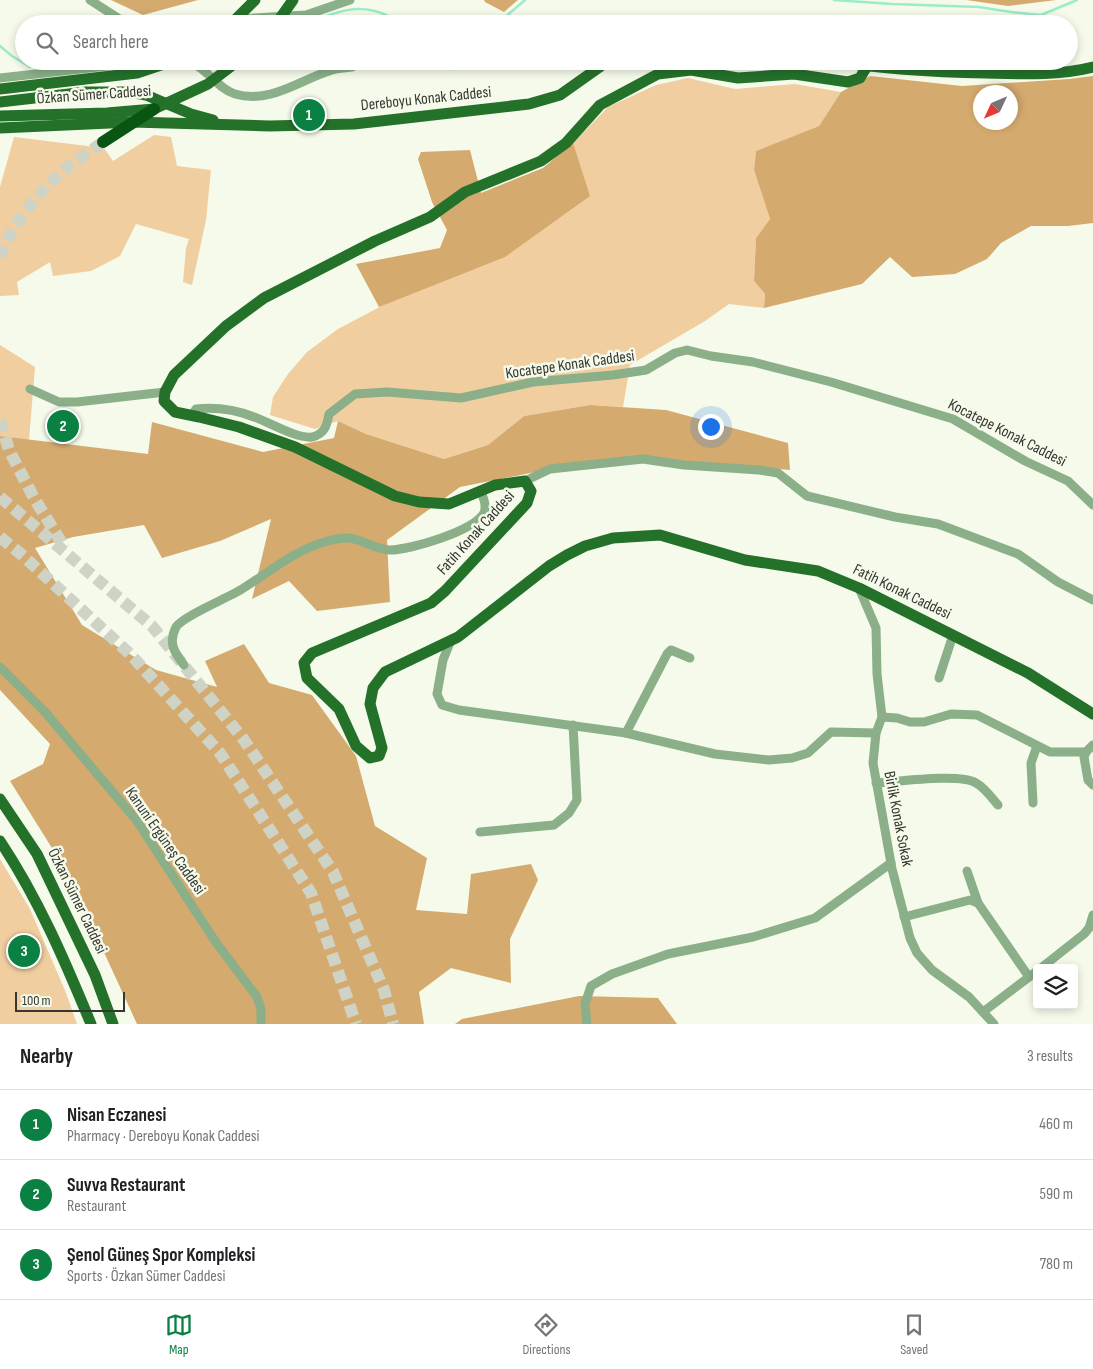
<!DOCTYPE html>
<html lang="en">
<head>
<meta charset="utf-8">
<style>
  :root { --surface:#fff; --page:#f6f6f6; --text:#202124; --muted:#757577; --line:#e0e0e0; --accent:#0b8043 }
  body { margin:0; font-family:"Sofia Sans Condensed",sans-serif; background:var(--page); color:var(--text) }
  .controls { position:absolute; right:15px; bottom:15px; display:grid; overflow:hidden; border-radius:5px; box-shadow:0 2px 8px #0003 }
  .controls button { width:45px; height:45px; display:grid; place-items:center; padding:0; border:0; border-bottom:1px solid var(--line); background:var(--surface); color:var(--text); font:25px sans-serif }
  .compass { position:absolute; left:973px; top:85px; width:45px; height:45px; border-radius:50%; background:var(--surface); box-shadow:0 2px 8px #0003; rotate:226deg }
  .scale { position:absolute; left:15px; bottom:12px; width:110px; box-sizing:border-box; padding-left:5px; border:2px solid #353731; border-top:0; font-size:14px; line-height:18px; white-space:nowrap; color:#353731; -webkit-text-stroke:4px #f5faea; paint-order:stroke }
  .you { position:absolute; left:710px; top:426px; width:18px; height:18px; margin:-12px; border:4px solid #fff; border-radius:50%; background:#1a73e8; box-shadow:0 0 0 8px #1a73e833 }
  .badge { display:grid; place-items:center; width:32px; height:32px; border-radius:50%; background:var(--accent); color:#fff; font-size:16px; font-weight:700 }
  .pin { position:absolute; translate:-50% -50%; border:2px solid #fff; box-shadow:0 1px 5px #0006 }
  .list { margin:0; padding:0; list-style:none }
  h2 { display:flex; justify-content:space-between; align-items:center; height:65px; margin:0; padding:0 20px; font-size:21px }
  h2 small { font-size:16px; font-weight:400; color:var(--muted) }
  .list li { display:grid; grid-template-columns:32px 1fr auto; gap:15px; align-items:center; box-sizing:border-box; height:70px; padding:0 20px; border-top:1px solid var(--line) }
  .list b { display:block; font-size:19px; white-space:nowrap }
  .list p { margin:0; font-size:16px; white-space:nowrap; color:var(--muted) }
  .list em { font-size:16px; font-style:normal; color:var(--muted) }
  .icon { flex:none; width:28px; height:28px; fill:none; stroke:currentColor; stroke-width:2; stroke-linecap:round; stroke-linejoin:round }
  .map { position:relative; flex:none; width:1093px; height:1024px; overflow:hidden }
  .search { position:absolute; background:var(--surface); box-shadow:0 2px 8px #0003; left:15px; right:15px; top:15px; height:55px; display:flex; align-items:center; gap:12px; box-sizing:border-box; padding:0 18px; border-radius:28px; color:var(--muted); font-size:19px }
  .sheet { height:275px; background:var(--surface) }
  nav { display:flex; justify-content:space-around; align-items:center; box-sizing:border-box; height:70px; border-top:1px solid var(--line); background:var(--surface); font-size:14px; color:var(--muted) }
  nav a { display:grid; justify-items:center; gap:2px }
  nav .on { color:var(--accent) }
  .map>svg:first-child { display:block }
  .green { fill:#f0ce9f }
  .forest { fill:#d4aa6e; fill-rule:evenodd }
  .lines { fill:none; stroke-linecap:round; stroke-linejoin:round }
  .stream { stroke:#9beccb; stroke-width:2.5 }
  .highway-tunnel { stroke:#cfd3c5; stroke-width:12; stroke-dasharray:12 6; stroke-linecap:butt }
  .minor { stroke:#8aaf89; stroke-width:9 }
  .major { stroke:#24712a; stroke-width:11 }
  .highway { stroke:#095614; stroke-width:12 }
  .labels { text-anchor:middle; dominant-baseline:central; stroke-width:5; stroke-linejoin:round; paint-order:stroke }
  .street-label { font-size:16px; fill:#353731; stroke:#f5faea }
</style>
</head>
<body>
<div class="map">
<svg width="1093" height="1024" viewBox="0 0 1093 1024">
  <rect width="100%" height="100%" fill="#f5faea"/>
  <g class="green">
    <polygon points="688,78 735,89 795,84 841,92 819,126 756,151 754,170 770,219 756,238 754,281 765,294 764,308 729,304 705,321 630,365 623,407 590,405 524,416 488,445 444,459 366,434 338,421 315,429 270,415 273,397 288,374 307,352 338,329 393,300 573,143 608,107 656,85"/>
    <polygon points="154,135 171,137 177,166 211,170 206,220 192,285 183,282 186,248 189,239 136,224 120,256 91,271 53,276 50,262 17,282 19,295 0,296 0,187 14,137 104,148 113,161"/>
    <polygon points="0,345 35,367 29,440 0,436"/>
    <polygon points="0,859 30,909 66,993 77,1024 0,1024"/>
  </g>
  <g class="forest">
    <polygon points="111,0 198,0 143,15"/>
    <polygon points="484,0 518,0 504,12 485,2"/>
    <polygon points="966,0 1056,0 1008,6"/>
    <path d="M870,76L962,86L1069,79L1093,76V223L1068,226H1031L1001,243L987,259L955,274L912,277L890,257L862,284L764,308L765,294L754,281L756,238L770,219L754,170L756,151L819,126L841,92ZM980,92H1010V122H980Z"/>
    <polygon points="573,143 590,196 505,257 379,307 356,264 440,248 447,230 432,202 418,159 421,152 470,150 481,193 543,168"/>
    <polygon points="590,405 666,410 788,443 790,470 686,461 643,459 550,469 460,487 387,540 390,602 317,611 289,581 252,599 271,519 220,541 162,558 144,525 73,537 35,548 82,625 156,670 217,687 205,661 244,644 269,683 312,695 356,756 375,826 427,858 416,910 467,914 471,874 531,864 538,880 510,939 511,983 451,968 419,992 424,1024 137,1024 67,872 10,781 43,764 50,744 0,690 0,436 148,454 152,422 263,452 334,438 338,421 366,434 444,459 488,445 524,416"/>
    <polygon points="579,996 658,998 677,1024 455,1024 462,1019"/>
  </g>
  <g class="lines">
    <g class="stream">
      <polyline points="834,0 892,4 979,7 1011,12 1041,15 1077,0"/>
      <path d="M309,24C334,11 360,3 386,15C391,18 396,19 399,24"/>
      <polyline points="497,24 525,0"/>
      <polyline points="0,46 12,56 30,67 79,61"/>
      <path d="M429,61C439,71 464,72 474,61"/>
    </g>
    <g class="highway-tunnel">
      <path d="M0,257C12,224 37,195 62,172C74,161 90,152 103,142"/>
      <polyline points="0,420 9,450 34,498 65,548"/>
      <polyline points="0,497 152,626 244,740 333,872 384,990 393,1024"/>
      <polyline points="0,537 21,554 131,655 220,753 311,893 356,1024"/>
    </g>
    <g class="minor">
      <polyline points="90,0 121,20 130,24"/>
      <polyline points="214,24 254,18 306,15 350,0"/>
      <path d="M184,61C206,64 215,88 235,94C270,104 298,81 329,71C336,68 345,68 352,67"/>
      <polyline points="0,78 151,61"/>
      <polyline points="30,389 59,402 77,402 165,392"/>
      <path d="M192,415L196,409C216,407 236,410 254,417C269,422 297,439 312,437C325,434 327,425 329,414L355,394L387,392L461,398L533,382L613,375L646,370L675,353L687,350L711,356L753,362L831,382L953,419L1025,461L1068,481L1093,505"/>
      <polyline points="525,481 550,469 643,459 684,465 759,470 778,473 807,496 895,517 938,524 1018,554 1058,582 1093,600"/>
      <polyline points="859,588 876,628 877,674 882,717 876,733 873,763 892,869 910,938 917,953 932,970 969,997 994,1024"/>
      <polyline points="451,640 443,660 437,694 442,705 459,710 626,733 715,754 769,760 792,758 808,753 831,732 876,733"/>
      <path d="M184,665C174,652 168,643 176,627C183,616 228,598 242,589C270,572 294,550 328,541C335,539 347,537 354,539C366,542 378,550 390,550C410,550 474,531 484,513C487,505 484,498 480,491"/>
      <polyline points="0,667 45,712 137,821 215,941 257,997 261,1009 261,1024"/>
      <polyline points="939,678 953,635"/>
      <polyline points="882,717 897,718 910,722 924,722 951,714 977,715 1050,752 1086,752"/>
      <polyline points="626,733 667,654 671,650 690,658"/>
      <polyline points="1093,745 1086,752 1084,757 1088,780 1093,785"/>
      <path d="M876,783C897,782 959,773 976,783C984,787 992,798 998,805"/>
      <polyline points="1033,803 1031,763 1037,746"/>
      <polyline points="480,832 554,825 569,813 577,800 573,725"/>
      <polyline points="967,871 978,903"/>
      <polyline points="904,917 970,900 978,903 1029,977"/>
      <polyline points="1041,968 1084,934 1089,928 1093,915"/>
      <polyline points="983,1012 1037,971"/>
      <polyline points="587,1024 585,1004 591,986 612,974 668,954 753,937 815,918 891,863"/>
    </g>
    <g class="major">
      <polyline points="231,24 255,0"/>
      <polyline points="276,24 293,0"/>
      <path d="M832,61C883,69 934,72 986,73C1022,74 1057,76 1093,67"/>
      <polyline points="867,66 860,78 848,82 794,74 738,78 691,70 658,74 600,105 566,143 541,161 465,192 430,217 375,241 264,298 226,326 174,375 165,392 164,401 175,412 199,417 239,427 295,447 395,496 419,502 449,504 495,485 525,481 531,491 527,503 445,591 431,603 312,653 304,663 307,678 339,709 356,746 370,758 379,756 382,748 370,704 373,688 385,672 458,637 549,566 567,555 585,546 613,538 660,535 745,560 818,571 859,588 1028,673 1093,714"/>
      <polyline points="0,89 137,73 173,61"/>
      <polyline points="0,102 86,92 130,92 146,95 191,114 213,120"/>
      <polyline points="0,116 107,113 154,109 208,84 238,61"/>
      <polyline points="0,128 132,122 270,126 354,124 529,104 560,95 608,61"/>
      <polyline points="0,799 37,854 95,975 113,1024"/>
      <path d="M0,841C38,898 65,961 91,1024"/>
    </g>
    <polyline class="highway" points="103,142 154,109"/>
  </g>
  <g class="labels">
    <g class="street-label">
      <text transform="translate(94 95) rotate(-4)">Özkan Sümer Caddesi</text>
      <text transform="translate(426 99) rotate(-6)">Dereboyu Konak Caddesi</text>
      <text transform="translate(570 365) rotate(-8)">Kocatepe Konak Caddesi</text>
      <text transform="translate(1007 433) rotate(27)">Kocatepe Konak Caddesi</text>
      <text transform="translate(476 533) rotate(-48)">Fatih Konak Caddesi</text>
      <text transform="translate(902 592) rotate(26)">Fatih Konak Caddesi</text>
      <text transform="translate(898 819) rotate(79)">Birlik Konak Sokak</text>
      <text transform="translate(165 841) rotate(55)">Kanuni Ergüneş Caddesi</text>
      <text transform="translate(77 901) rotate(64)">Özkan Sümer Caddesi</text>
    </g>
  </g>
</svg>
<div class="controls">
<button><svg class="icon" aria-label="layers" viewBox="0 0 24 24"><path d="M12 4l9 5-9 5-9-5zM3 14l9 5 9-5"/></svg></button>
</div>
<svg class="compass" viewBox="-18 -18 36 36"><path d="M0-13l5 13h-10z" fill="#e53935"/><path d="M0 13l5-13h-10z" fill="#757577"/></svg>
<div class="scale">100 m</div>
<div class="you"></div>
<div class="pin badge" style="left:309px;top:115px">1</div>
<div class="pin badge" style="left:63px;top:426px">2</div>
<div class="pin badge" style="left:24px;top:951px">3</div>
<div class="search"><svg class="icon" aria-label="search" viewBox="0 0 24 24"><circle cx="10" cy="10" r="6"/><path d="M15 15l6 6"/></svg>Search here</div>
</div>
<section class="sheet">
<h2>Nearby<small>3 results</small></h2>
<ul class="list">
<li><span class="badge">1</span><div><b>Nisan Eczanesi</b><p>Pharmacy · Dereboyu Konak Caddesi</p></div><em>460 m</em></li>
<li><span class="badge">2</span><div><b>Suvva Restaurant</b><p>Restaurant</p></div><em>590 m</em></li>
<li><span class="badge">3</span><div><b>Şenol Güneş Spor Kompleksi</b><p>Sports · Özkan Sümer Caddesi</p></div><em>780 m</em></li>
</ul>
</section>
<nav>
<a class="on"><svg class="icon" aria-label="map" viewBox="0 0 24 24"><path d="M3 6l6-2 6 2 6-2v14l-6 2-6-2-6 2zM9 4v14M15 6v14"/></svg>Map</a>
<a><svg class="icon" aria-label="directions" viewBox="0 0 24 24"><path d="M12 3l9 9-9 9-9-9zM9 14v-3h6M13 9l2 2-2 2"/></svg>Directions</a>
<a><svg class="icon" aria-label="saved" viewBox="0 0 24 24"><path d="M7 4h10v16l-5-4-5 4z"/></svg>Saved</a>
</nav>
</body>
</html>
